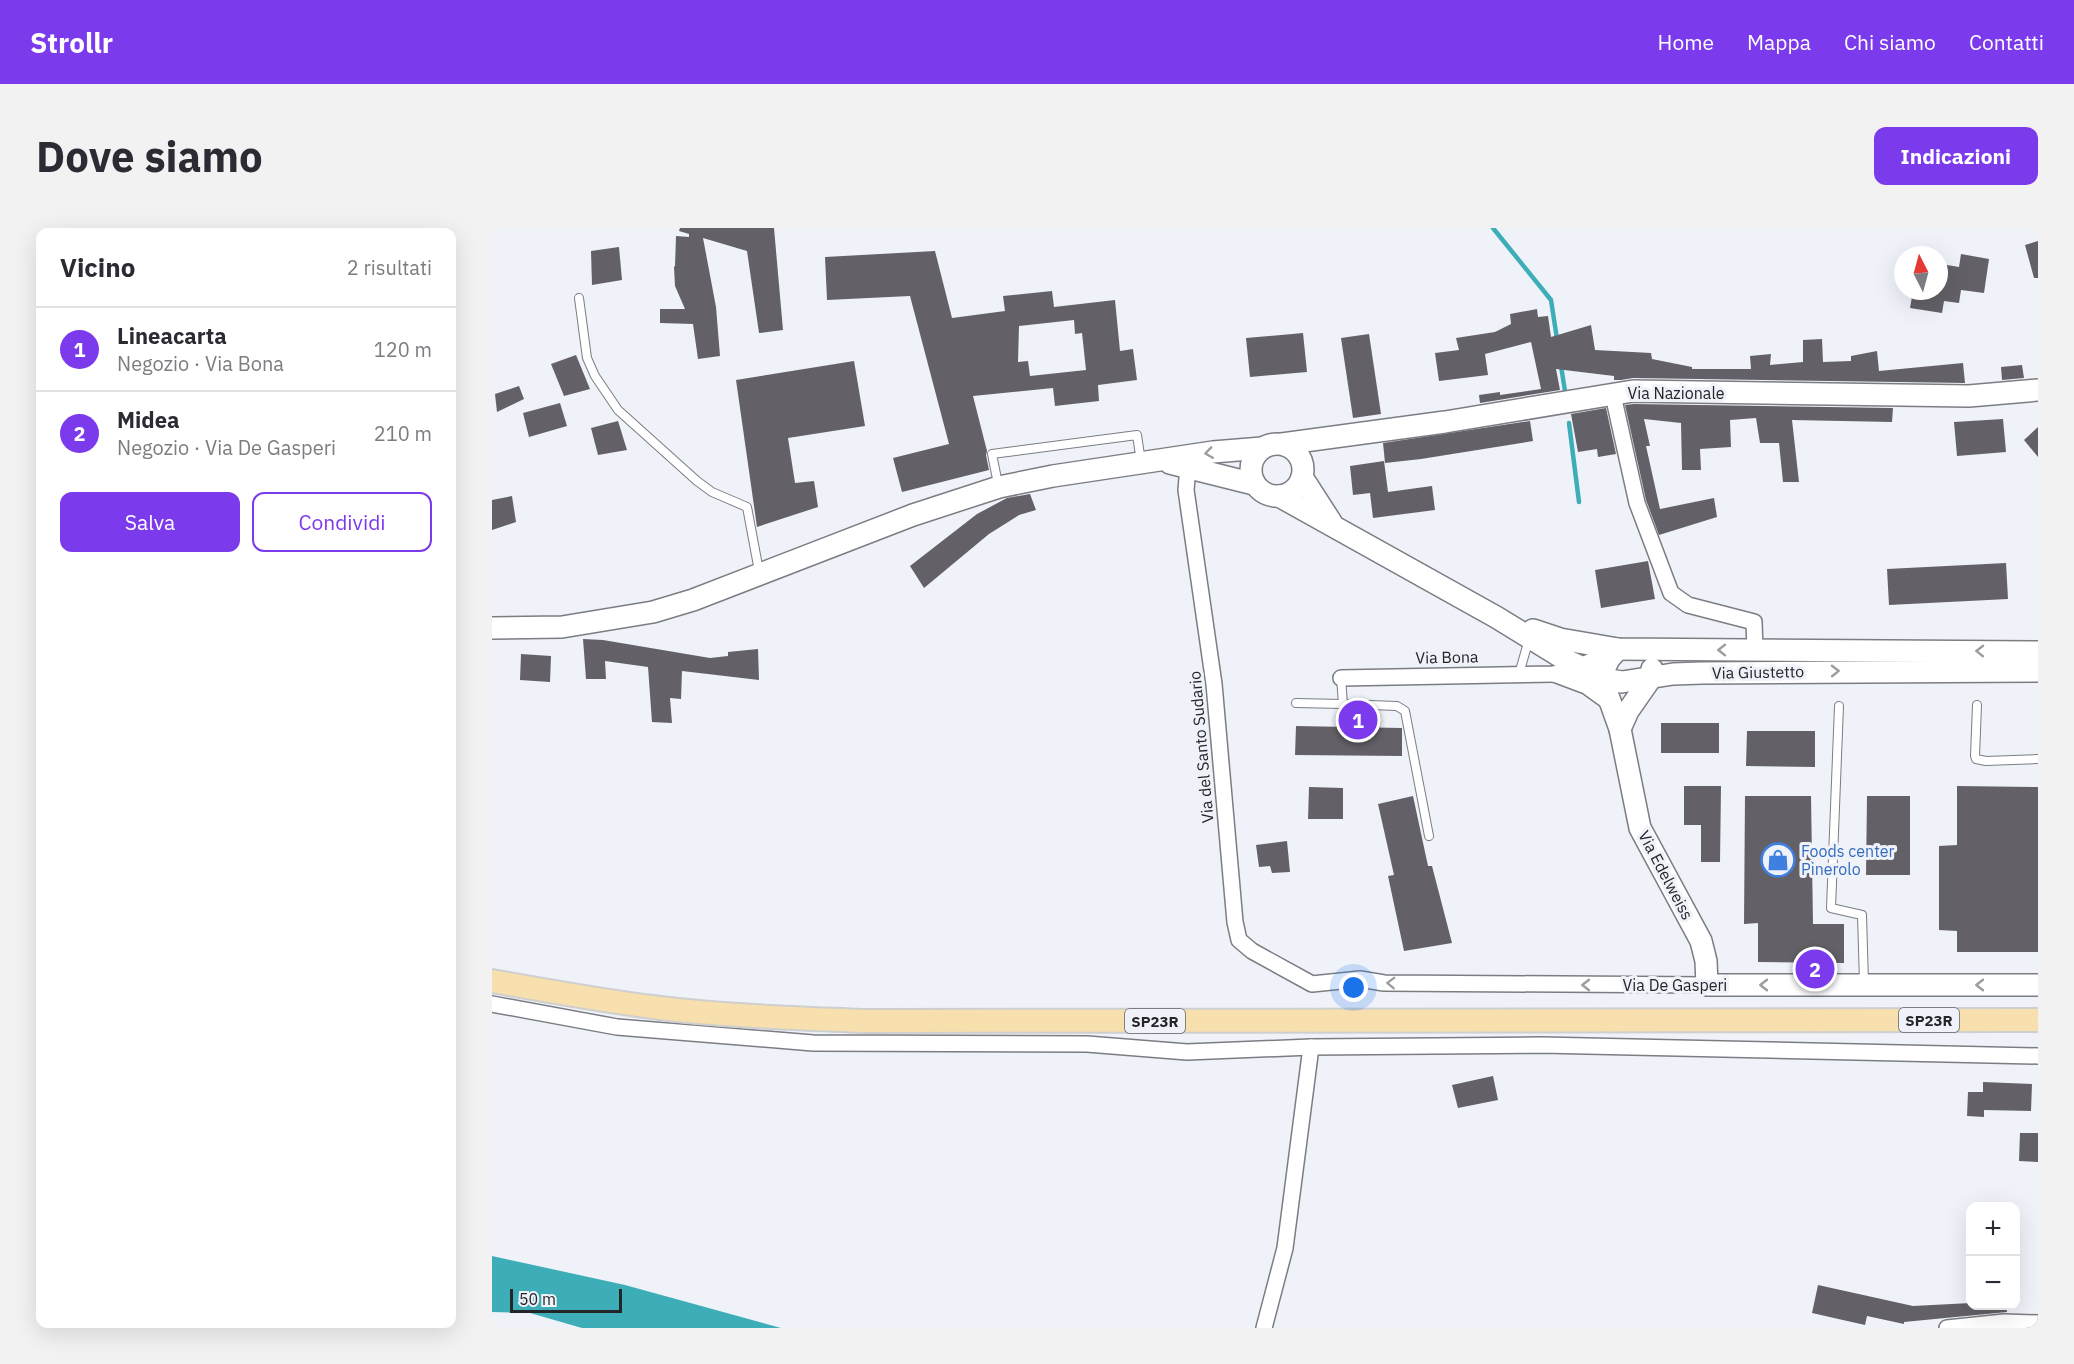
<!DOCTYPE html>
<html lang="it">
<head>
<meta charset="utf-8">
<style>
  :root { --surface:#fff; --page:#f2f2f3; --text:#2b2b33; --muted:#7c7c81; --line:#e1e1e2; --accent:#7c3aed }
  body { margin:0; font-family:"IBM Plex Sans",sans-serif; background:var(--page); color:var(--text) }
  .controls { position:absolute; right:18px; bottom:18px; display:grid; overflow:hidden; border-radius:12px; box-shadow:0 6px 24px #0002 }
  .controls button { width:54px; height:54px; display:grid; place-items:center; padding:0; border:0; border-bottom:2px solid var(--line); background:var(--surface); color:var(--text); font:30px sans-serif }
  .compass { position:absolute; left:1402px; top:18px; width:54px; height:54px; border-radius:50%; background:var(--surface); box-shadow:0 6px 24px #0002; rotate:354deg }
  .scale { position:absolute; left:18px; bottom:15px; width:112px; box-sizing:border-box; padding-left:6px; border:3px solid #242528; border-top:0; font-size:16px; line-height:21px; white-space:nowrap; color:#242528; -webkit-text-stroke:4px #eff2f9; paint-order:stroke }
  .you { position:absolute; left:862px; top:760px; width:21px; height:21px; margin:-15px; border:4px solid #fff; border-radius:50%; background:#1a73e8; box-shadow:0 0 0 9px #1a73e833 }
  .badge { display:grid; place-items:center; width:39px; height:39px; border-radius:50%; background:var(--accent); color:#fff; font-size:20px; font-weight:700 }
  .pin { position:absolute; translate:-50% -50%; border:3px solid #fff; box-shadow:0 2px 6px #0006 }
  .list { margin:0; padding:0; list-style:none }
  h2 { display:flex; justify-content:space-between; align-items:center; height:78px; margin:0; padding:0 24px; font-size:26px }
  h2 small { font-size:20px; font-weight:400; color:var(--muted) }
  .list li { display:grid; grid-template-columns:39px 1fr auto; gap:18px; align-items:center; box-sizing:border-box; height:84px; padding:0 24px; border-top:2px solid var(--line) }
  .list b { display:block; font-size:22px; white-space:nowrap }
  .list p { margin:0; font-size:20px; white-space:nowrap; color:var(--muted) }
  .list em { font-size:20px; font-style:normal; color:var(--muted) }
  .actions { display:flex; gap:12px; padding:18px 24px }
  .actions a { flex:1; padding:14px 0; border:2px solid var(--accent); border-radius:12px; text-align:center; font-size:21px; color:var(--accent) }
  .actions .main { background:var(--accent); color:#fff }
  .map { position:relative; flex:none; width:1546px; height:1100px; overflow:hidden; border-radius:12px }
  header { display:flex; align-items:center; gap:36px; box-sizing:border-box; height:84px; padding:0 30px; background:var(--accent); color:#fff }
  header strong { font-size:28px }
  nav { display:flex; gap:33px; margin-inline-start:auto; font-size:21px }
  .intro { display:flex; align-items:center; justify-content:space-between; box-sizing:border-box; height:144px; padding:0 36px }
  h1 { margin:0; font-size:42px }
  .button { padding:15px 27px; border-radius:12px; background:var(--accent); color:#fff; font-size:21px; font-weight:700 }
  main { display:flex; gap:36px; padding:0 36px }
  aside { flex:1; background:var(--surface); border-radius:12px; box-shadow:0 6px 24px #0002 }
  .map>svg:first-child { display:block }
  .water { fill:#3daeb8 }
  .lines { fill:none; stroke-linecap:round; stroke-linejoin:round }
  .stream { stroke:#3daeb8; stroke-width:4.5 }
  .building { fill:#636167; fill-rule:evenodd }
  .lane-casing { stroke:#7b7d83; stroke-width:10 }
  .street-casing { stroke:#7b7d83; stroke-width:18 }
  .secondary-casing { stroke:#7b7d83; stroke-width:24 }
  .primary-casing { stroke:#cfcfd0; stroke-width:26 }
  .lane { stroke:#fff; stroke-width:8 }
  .street { stroke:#fff; stroke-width:15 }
  .secondary { stroke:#fff; stroke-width:21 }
  .primary { stroke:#f7dfae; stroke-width:22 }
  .oneway { stroke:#9c9d9e }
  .labels { text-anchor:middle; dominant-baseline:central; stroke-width:6; stroke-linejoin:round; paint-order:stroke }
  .shield { fill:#eff2f9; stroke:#616267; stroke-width:1.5 }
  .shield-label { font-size:15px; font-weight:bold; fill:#242528 }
  .street-label { font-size:16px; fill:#242528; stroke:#eff2f9 }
  .shop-label { font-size:16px; fill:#366cbe; stroke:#eff2f9; text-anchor:start }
</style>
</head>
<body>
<header>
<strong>Strollr</strong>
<nav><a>Home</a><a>Mappa</a><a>Chi siamo</a><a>Contatti</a></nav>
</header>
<div class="intro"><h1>Dove siamo</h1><a class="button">Indicazioni</a></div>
<main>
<aside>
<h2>Vicino<small>2 risultati</small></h2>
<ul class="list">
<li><span class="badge">1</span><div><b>Lineacarta</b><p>Negozio · Via Bona</p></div><em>120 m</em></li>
<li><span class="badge">2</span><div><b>Midea</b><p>Negozio · Via De Gasperi</p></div><em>210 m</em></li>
</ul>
<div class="actions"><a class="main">Salva</a><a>Condividi</a></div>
</aside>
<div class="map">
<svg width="1546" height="1100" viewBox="0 0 1546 1100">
  <rect width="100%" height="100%" fill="#eff2f9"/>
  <polygon class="water" points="0,1028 133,1057 289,1100 90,1100 38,1085 0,1084"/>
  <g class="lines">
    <g class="stream">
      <polyline points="1001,0 1059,72 1065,111"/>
      <polyline points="1069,138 1073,163"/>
      <polyline points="1077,195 1087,274"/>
    </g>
  </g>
  <g class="building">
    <polygon points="188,0 282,0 291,102 267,105 255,23 211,10 224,79 228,128 206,131 201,96 168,95 168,81 193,81 183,58 182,39 183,38 184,8 197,9 197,6 187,3"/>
    <polygon points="1546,13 1546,50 1542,50 1533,17"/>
    <polygon points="127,19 130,52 100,57 99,23"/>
    <path d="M443,23L460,90L513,83L511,68L560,63L562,79L623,72L628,123L641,121L645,152L606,157L607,173L563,178L561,160L481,168L495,223L494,227L497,242L410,264L401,230L457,216L418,68L335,72L333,29ZM582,92L583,106L590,105L594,142L538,148L536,133L526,134L527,98Z"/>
    <polygon points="1469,26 1497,31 1492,65 1469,62 1467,75 1452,73 1450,85 1418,80 1421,63 1447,63 1449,36 1467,39"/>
    <polygon points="1045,81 1046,89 1056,88 1059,109 1099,97 1103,122 1159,125 1160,131 1200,139 1200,141 1259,141 1258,128 1279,126 1278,137 1311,134 1311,112 1330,111 1331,134 1359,133 1359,128 1385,123 1387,143 1471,135 1473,155 1141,150 1129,152 1122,152 1122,148 1064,141 1068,162 988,175 987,167 1008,164 1008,167 1049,161 1039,114 993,126 996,147 947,153 943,125 967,122 964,110 1003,104 1019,96 1018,86"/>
    <polygon points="811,105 815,144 758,149 754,110"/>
    <polygon points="877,106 889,186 861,190 849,110"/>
    <polygon points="84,127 98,161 72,168 59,136"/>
    <polygon points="362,133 373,198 296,210 303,255 322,253 326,279 265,299 244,152"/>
    <polygon points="1530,137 1532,150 1510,152 1509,139"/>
    <polygon points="27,158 32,171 5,184 3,166"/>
    <polygon points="68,175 75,198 37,209 31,185"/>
    <polygon points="1142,176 1401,180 1400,194 1300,192 1307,254 1291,254 1287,215 1268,215 1264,190 1238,192 1239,219 1208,221 1209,242 1190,242 1189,195 1152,191 1158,218 1154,218 1168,281 1222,270 1225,289 1167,307 1154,272 1133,177"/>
    <polygon points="1114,180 1124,226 1106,229 1105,221 1086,224 1079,186"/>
    <polygon points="1511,191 1514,224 1465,228 1462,194"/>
    <polygon points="126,193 135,222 106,227 99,200"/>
    <polygon points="1038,193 1041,213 929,231 893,235 891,215"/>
    <polygon points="1546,199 1546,229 1532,212"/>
    <polygon points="892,233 896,264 940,258 943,282 881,290 878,265 861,267 858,238"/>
    <polygon points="538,266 544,282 527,287 497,306 432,360 418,338 485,286 515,270"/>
    <polygon points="20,268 24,294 0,302 0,272"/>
    <polygon points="1156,333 1163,371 1109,380 1103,342"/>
    <polygon points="1514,335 1516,371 1397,377 1395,341"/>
    <polygon points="91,411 111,412 218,430 236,428 236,424 266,421 267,452 190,443 189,471 178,470 180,495 160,494 156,439 113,433 114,451 94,451"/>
    <polygon points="29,426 59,428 58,454 28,452"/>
    <rect x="1169" y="495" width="58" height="30"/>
    <polygon points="804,498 910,500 910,528 803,527"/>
    <polygon points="1255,503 1323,503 1323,539 1254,538"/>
    <polygon points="1192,558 1229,558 1228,634 1209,634 1209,597 1192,597"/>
    <polygon points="1465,558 1546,559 1546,724 1465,724 1465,703 1447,702 1447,618 1465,617"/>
    <polygon points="817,559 851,560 851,591 816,591"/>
    <polygon points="921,568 936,638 940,638 960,715 912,723 896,648 902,647 886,576"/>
    <polygon points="1253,568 1319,568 1321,696 1352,696 1352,735 1266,734 1266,695 1252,696"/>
    <polygon points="1375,568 1418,568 1418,647 1374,647"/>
    <polygon points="795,613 798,644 780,645 778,638 767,639 764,617"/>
    <polygon points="1001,848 1006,872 966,880 960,857"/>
    <polygon points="1491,854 1540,856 1539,883 1492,882 1492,889 1475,888 1476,864 1491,864"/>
    <polygon points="1528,905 1546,905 1546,934 1527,933"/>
    <polygon points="1326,1057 1421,1078 1479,1075 1479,1077 1514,1077 1515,1084 1412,1094 1412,1096 1375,1088 1373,1097 1320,1085"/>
  </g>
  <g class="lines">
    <defs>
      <g id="lane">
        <polyline points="87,70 95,130 103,148 126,182 205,253 220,264 255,279 267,343"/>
        <polyline points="506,256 500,226 645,207 649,234"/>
        <polyline points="1027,446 1037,411"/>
        <polyline points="849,450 851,476 905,478 913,483 937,608"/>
        <polyline points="804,475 851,476"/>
        <polyline points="1485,477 1483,528 1484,531 1494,533 1546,531"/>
        <polyline points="1347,478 1339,680 1370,687 1372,755"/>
      </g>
      <g id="street">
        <polyline points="1121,167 1145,275 1179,365 1196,377 1262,394 1263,422"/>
        <polyline points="696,239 694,262 722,456 743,694 747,712 760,723 820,756 868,751 892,755 1215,757"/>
        <polyline points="1062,446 1094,458 1119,476"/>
        <polyline points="849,450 1062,446 1081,441 1126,421"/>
        <polyline points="0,776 125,799 321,815 595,816 695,824 819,819 1049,817 1546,828"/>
        <polyline points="772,1100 793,1020 819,819"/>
        <polyline points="1455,1100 1512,1094 1546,1095"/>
      </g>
      <g id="secondary">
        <circle cx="785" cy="242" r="26"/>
        <polyline points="790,216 953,194 1141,163 1477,168 1546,162"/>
        <polyline points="678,235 762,256"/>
        <polyline points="810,249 839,294"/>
        <polyline points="787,268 1004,389 1074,432 1117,452 1130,454 1181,446 1210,445 1546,443"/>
        <polyline points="0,400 70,399 161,384 201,372 421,287 507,259 561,248 721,224 770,220"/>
        <polyline points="1041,402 1068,411 1126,421 1546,424"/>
        <polyline points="1126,421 1117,431 1109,448 1128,501 1148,600 1209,713 1214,733 1215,757 1546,757"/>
        <polyline points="1128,501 1136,483 1159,450 1160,441"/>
      </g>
      <path id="primary" d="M0,753C56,763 111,773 168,780C235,788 302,790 370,793L1546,792"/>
    </defs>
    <use href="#lane" class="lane-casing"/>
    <use href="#street" class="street-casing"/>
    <use href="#secondary" class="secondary-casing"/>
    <use href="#primary" class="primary-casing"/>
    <use href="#lane" class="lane"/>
    <use href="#street" class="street"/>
    <use href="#secondary" class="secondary"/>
    <use href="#primary" class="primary"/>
  </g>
  <defs><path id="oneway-chevron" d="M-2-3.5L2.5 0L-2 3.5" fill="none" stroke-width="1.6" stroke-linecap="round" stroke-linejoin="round" transform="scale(1.5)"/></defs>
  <g class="oneway">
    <use href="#oneway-chevron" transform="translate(717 225) rotate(172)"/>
    <use href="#oneway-chevron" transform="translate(1230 422) rotate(-180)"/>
    <use href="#oneway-chevron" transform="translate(1488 423) rotate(-179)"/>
    <use href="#oneway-chevron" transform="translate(1343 443) rotate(-1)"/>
    <use href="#oneway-chevron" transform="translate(899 755) rotate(-178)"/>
    <use href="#oneway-chevron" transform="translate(1094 757) rotate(-180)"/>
    <use href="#oneway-chevron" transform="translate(1272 757) rotate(180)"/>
    <use href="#oneway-chevron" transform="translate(1488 757) rotate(-180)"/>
  </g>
  <defs>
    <symbol id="shop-ring" viewBox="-11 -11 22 22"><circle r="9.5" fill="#eff2f9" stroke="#3f7fe0" stroke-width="1.5"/><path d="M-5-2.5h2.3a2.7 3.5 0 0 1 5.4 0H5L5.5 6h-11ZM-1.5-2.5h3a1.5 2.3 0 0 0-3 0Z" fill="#3f7fe0"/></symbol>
  </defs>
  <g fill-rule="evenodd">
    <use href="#shop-ring" x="1267" y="613" width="38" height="38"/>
  </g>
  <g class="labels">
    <g class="shield">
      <rect x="1407" y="780" width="60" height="24" rx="4.5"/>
      <rect x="633" y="781" width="60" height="24" rx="4.5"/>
    </g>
    <g class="shield-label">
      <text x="1437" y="792">SP23R</text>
      <text x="663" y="793">SP23R</text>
    </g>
    <g class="street-label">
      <text x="1184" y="165">Via Nazionale</text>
      <text transform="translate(955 429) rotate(-1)">Via Bona</text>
      <text transform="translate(1266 444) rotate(-1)">Via Giustetto</text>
      <text transform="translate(709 519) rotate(-95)">Via del Santo Sudario</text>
      <text transform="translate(1174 647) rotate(62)">Via Edelweiss</text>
      <text x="1183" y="757">Via De Gasperi</text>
    </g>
    <g class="shop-label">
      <text x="1309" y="623">Foods center<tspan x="1309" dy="18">Pinerolo</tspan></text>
    </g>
  </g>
</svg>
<div class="controls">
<button>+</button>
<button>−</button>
</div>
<svg class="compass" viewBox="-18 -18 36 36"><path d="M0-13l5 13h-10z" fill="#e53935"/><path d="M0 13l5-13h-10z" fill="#7c7c81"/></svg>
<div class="scale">50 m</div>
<div class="you"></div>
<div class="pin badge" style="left:866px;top:492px">1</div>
<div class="pin badge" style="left:1323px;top:741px">2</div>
</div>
</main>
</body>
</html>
